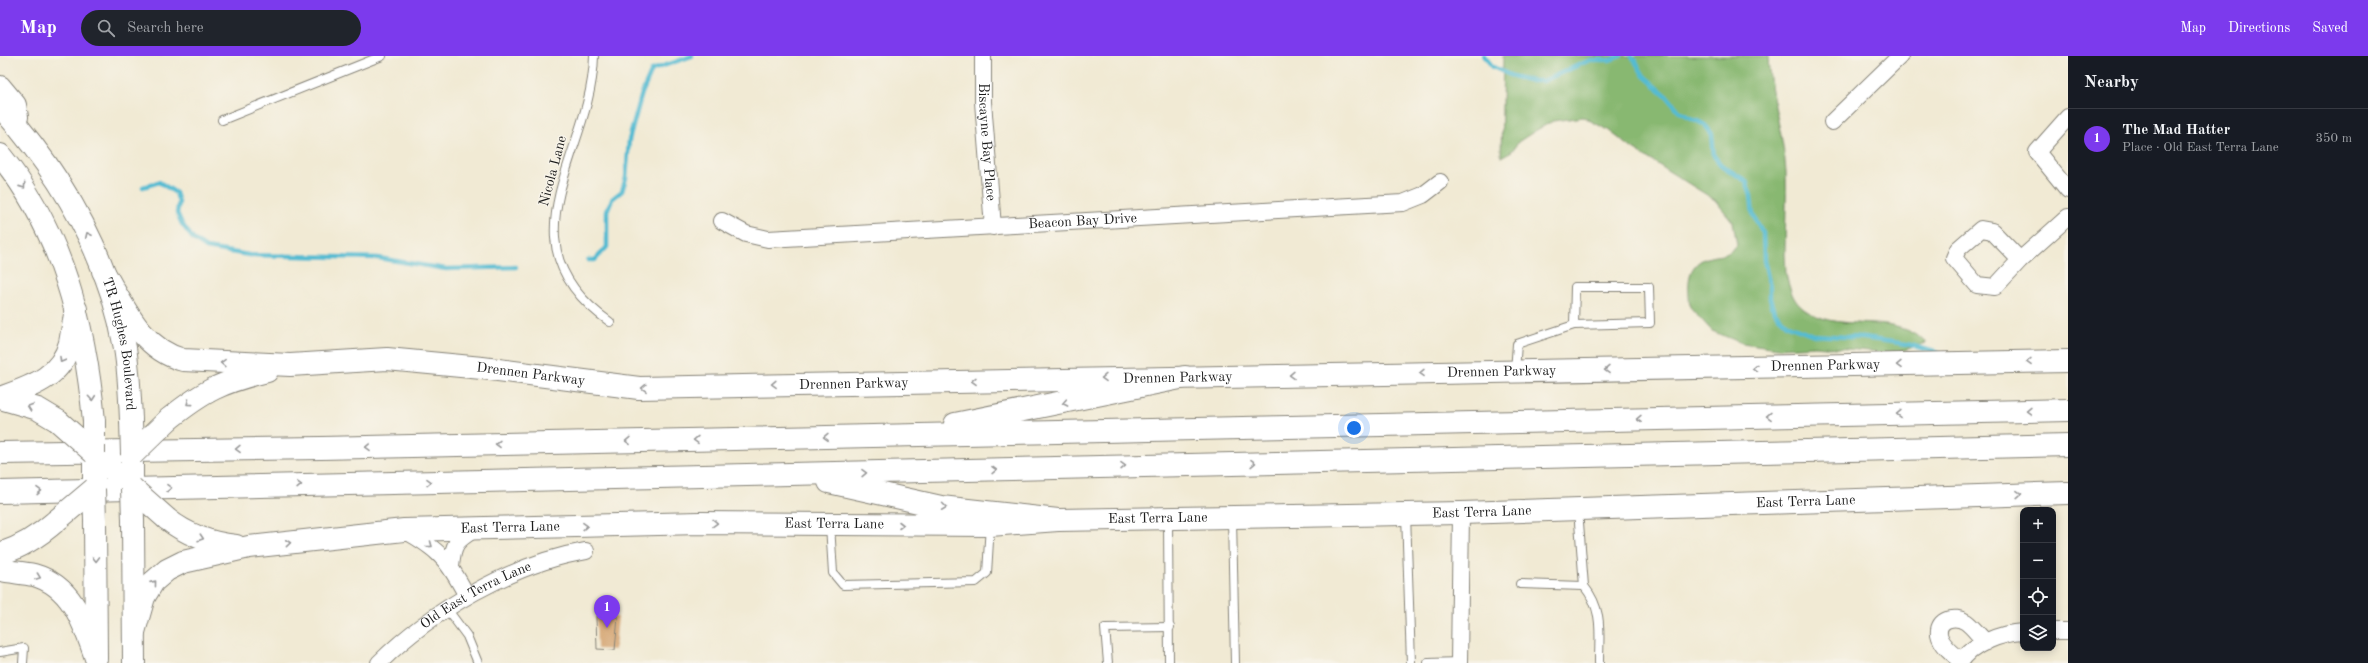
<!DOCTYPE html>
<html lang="en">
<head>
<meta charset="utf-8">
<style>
  :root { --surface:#171b24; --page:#20242c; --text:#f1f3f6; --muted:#9ea1a6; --line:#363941; --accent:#7c3aed }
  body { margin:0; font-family:"Old Standard TT",serif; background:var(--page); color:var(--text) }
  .controls { position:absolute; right:12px; bottom:12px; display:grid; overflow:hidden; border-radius:8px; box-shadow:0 2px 10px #0003 }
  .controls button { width:36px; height:36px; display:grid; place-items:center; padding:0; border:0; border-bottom:1px solid var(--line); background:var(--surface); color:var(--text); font:20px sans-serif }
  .you { position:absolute; left:1354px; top:372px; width:14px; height:14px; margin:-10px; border:3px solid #fff; border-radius:50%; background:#1a73e8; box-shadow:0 0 0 6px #1a73e833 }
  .badge { display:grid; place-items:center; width:26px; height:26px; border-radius:50%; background:var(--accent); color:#fff; font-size:13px; font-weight:700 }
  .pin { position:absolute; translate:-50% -33px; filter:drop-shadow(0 1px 2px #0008) }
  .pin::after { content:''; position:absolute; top:21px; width:14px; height:12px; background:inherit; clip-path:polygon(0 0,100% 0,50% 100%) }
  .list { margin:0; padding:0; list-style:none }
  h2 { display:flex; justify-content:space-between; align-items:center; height:52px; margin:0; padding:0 16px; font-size:17px }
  h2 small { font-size:13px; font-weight:400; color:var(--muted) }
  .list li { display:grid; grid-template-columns:26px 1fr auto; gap:12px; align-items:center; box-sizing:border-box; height:60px; padding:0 16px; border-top:1px solid var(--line) }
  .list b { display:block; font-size:15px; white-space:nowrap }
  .list p { margin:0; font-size:13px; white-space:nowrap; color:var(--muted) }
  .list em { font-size:13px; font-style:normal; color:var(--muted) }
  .icon { flex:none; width:22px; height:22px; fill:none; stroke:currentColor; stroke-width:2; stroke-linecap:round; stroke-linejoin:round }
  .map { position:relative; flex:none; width:2068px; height:607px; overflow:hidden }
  header { display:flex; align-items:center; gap:24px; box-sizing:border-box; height:56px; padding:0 20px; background:var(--accent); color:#fff }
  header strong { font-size:19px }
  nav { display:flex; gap:22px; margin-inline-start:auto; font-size:14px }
  .search { width:280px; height:36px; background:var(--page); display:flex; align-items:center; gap:10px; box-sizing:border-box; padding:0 14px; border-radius:22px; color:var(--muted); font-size:15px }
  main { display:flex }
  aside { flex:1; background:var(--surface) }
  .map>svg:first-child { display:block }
  .forest { fill:#88b871; stroke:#526a46 }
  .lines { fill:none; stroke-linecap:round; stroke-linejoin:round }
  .stream { stroke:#54bbd2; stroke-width:4.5 }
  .building { fill:#d6a776 }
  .lane-casing { stroke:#868378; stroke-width:10 }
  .street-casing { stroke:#868378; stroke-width:18 }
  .secondary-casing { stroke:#868378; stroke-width:24 }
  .highway-casing { stroke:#868378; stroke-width:24 }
  .lane { stroke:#fff; stroke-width:8 }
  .street { stroke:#fff; stroke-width:16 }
  .secondary { stroke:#fff; stroke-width:22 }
  .highway { stroke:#fff; stroke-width:22 }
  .secondary-bridge-casing { stroke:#868378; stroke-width:24; stroke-linecap:butt }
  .highway-bridge-casing { stroke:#868378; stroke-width:24; stroke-linecap:butt }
  .secondary-bridge { stroke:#fff; stroke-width:22 }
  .highway-bridge { stroke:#fff; stroke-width:22 }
  .oneway { stroke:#999 }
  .labels { text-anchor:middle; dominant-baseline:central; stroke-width:3; stroke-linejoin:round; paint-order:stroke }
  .street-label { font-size:14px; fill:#1c1c1c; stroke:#f7f3e8 }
</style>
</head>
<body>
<header>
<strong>Map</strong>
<div class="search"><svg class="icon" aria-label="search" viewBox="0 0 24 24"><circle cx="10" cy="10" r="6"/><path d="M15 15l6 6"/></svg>Search here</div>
<nav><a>Map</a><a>Directions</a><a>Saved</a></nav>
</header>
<main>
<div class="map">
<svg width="2068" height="607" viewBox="0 0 2068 607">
  <rect width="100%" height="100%" fill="#f7f3e8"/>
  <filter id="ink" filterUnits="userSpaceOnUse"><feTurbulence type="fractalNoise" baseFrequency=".025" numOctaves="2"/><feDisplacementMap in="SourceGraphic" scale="8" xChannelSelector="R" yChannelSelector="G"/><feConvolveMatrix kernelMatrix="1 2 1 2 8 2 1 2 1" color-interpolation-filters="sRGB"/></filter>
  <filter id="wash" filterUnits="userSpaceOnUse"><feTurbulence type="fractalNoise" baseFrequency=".012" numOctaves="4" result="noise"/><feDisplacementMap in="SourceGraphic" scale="16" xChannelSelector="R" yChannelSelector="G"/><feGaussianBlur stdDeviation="0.9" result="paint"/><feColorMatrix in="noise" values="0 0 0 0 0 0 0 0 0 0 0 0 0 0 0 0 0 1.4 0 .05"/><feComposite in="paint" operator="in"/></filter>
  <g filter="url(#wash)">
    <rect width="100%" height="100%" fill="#f1ead4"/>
    <path class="forest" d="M1503,0H1768C1769,39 1784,77 1786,116C1787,144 1785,171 1785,198C1786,206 1785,215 1787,222C1792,242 1797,252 1817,260C1852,275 1895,257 1926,287L1898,296H1880L1814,290L1778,292L1742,287L1712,275L1690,251C1688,232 1685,209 1707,202C1722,197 1724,203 1737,189L1733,166L1715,144L1633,93L1608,74L1583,61L1553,65L1535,75L1518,86L1512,95L1501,101Z"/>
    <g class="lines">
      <g class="stream">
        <polyline points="1484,0 1493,11 1512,20 1532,25 1543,25 1590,4 1610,4 1621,0"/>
        <polyline points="1632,0 1644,20 1667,40 1680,56 1705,69 1712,78 1714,100 1721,109 1746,125 1751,140 1753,159 1763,177 1764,204 1770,230 1770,243 1774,256 1788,269 1814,279 1863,282 1907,288 1938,297"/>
        <polyline points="143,131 159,126 176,137 179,146 177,157 182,168 193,183 206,192 249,199 378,202 446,213 516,211"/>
        <polyline points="588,204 595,204 607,191 607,155 612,143 622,135 626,122 629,84 642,37 652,14 692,0"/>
      </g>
    </g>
    <g id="blocks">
      <polygon class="building" points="596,561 618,561 615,594 597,593"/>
    </g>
  </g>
  <g filter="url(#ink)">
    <use href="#blocks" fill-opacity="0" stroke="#868378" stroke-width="1"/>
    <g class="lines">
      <defs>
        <g id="lane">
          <path d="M594,0C592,99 497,187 610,266"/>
          <polyline points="222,64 382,0"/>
          <polyline points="1515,315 1517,288 1574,269 1650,267 1649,231 1575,231 1574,269"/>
          <path d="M1578,454L1584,530C1604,555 1599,577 1599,607"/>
          <polyline points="1406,458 1411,607"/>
          <polyline points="1232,462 1235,607"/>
          <polyline points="1168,463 1169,607"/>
          <polyline points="830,469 833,517 843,529 976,526 987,517 990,469"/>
          <polyline points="1520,528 1584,530"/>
          <polyline points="447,553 467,580 478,607"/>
          <polyline points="0,596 24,592 23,607"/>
          <polyline points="1108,607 1105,572 1170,571"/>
          <polyline points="1428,607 1459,606"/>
        </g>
        <g id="street">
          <path id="s1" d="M983,0V46L993,171"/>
          <polyline points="2068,61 2037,96 2068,134"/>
          <polyline points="1832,66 1900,0"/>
          <path id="s2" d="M722,165L746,178L768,183L1403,147L1423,139L1440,126"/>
          <polyline points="2020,204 1992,175 1981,173 1958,193 1954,202 1977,229 1995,231 2020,204 2068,161"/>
          <path d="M404,474C440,494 448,504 467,540"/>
          <path d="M451,510C453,487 456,485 475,473"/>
          <polyline points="2053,575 2068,575"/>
          <path d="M1961,604C1953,598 1941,589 1939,578C1937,563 1955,559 1966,566C1973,571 1979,580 1986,586"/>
          <path id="s3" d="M379,607C431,555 513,507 586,495"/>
          <polyline points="1459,607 1461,457"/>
          <path d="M1960,607C1971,588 2002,577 2023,576"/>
        </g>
        <g id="secondary">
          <polyline points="0,31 15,49 17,61"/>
          <path id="s4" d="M0,50C61,118 109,200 125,292C129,316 130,340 131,364"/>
          <path d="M0,99C62,175 85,269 94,365"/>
          <path id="s5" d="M103,215C124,250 141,293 183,304L290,309L387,303L482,312L639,332L2068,305"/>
          <path d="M169,363C205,334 222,326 267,315"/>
          <polyline points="132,399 132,432"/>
          <polyline points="94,433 94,397"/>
          <path d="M167,463C187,479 210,487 236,490"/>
          <polyline points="95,464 96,601"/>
          <polyline points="133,464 134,607"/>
          <path id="s6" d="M134,576L144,541L153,526L167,514L183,506L249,491L404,474L700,467L990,469L1058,464L1461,457L2068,437"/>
        </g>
        <g id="highway">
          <path d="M0,342C30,331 61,322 70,287C72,276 74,264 76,253"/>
          <polyline points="0,342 38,353 58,365"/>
          <polyline points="955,368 1185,321"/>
          <polyline points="0,397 321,392 2068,354"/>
          <polyline points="94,397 132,432"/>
          <polyline points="829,426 941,451 1058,464"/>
          <polyline points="0,436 2068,389"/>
          <path d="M0,498C22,491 39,480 56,465"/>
          <path d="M0,514C11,516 23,517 34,519C73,530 84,568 96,602"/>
        </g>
      </defs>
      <use href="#lane" class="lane-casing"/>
      <use href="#street" class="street-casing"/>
      <use href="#secondary" class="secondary-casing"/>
      <use href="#highway" class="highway-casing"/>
      <use href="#lane" class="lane"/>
      <use href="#street" class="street"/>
      <use href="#secondary" class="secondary"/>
      <use href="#highway" class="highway"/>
      <defs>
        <g id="secondary-bridge">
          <polyline points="131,364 132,399"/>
          <polyline points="94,365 94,397"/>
          <polyline points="132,399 169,363"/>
          <polyline points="132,432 167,463"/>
          <polyline points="132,432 133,464"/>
          <polyline points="94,433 95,464"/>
        </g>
        <g id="highway-bridge">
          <polyline points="58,365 94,397"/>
          <polyline points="56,465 94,433"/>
        </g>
      </defs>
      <use href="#secondary-bridge" class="secondary-bridge-casing"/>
      <use href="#highway-bridge" class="highway-bridge-casing"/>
      <use href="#secondary-bridge" class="secondary-bridge"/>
      <use href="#highway-bridge" class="highway-bridge"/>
    </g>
    <defs><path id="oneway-chevron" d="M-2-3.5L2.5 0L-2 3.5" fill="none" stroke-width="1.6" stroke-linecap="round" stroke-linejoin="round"/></defs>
    <g class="oneway">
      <use href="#oneway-chevron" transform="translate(23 130) rotate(55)"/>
      <use href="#oneway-chevron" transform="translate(88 179) rotate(-115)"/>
      <use href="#oneway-chevron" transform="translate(62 304) rotate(120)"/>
      <use href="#oneway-chevron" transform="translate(2029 306) rotate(179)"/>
      <use href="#oneway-chevron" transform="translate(223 307) rotate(-178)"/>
      <use href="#oneway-chevron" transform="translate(1899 309) rotate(179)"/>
      <use href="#oneway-chevron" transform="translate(1755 312) rotate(179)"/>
      <use href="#oneway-chevron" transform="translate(1607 314) rotate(179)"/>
      <use href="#oneway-chevron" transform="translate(1422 317) rotate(179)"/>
      <use href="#oneway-chevron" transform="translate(1292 319) rotate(179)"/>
      <use href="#oneway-chevron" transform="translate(1104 322) rotate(179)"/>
      <use href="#oneway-chevron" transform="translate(974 325) rotate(179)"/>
      <use href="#oneway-chevron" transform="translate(774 328) rotate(178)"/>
      <use href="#oneway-chevron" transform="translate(644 332) rotate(179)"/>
      <use href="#oneway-chevron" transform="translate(92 342) rotate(85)"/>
      <use href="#oneway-chevron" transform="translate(189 347) rotate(143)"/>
      <use href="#oneway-chevron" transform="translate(1065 347) rotate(169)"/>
      <use href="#oneway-chevron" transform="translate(30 351) rotate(-161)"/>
      <use href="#oneway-chevron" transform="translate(2029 355) rotate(179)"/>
      <use href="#oneway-chevron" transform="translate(1899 358) rotate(179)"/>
      <use href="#oneway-chevron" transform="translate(1769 360) rotate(179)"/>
      <use href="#oneway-chevron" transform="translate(1639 363) rotate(179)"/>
      <use href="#oneway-chevron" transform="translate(826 381) rotate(179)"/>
      <use href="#oneway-chevron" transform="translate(696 384) rotate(179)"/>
      <use href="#oneway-chevron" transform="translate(628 385) rotate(179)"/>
      <use href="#oneway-chevron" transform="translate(498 388) rotate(179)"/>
      <use href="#oneway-chevron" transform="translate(368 391) rotate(179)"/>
      <use href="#oneway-chevron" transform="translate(238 393) rotate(179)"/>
      <use href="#oneway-chevron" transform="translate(1253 407) rotate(-1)"/>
      <use href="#oneway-chevron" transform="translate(1123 410) rotate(-1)"/>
      <use href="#oneway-chevron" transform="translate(994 414) rotate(-1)"/>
      <use href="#oneway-chevron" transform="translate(864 417) rotate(-1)"/>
      <use href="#oneway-chevron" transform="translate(429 426) rotate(-1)"/>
      <use href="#oneway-chevron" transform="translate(299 429) rotate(-1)"/>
      <use href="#oneway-chevron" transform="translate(169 432) rotate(-1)"/>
      <use href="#oneway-chevron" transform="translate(39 435) rotate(-1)"/>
      <use href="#oneway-chevron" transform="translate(2019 438) rotate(-2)"/>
      <use href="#oneway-chevron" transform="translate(944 451) rotate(8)"/>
      <use href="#oneway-chevron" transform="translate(715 467) rotate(1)"/>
      <use href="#oneway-chevron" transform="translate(901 469)"/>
      <use href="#oneway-chevron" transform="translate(585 470) rotate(-2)"/>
      <use href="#oneway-chevron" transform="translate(201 482) rotate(18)"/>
      <use href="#oneway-chevron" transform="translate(288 487) rotate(-6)"/>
      <use href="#oneway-chevron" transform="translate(430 489) rotate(36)"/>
      <use href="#oneway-chevron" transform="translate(96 503) rotate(89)"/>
      <use href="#oneway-chevron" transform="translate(38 521) rotate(20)"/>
      <use href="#oneway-chevron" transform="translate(154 527) rotate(-51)"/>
    </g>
  </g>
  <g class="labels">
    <g class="street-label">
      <text stroke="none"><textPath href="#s1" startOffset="86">Biscayne Bay Place</textPath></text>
      <text transform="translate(553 115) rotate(-75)">Nicola Lane</text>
      <text stroke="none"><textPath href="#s2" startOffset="365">Beacon Bay Drive</textPath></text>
      <text stroke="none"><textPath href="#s4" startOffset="271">TR Hughes Boulevard</textPath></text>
      <text stroke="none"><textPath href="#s5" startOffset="1768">Drennen Parkway</textPath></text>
      <text stroke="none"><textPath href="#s5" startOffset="1444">Drennen Parkway</textPath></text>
      <text stroke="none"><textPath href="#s5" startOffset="472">Drennen Parkway</textPath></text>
      <text stroke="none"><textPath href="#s5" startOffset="1120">Drennen Parkway</textPath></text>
      <text stroke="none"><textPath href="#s5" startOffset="796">Drennen Parkway</textPath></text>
      <text stroke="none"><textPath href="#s6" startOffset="1716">East Terra Lane</textPath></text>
      <text stroke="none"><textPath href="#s6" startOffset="1392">East Terra Lane</textPath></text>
      <text stroke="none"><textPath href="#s6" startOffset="1068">East Terra Lane</textPath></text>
      <text stroke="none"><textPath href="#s6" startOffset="744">East Terra Lane</textPath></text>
      <text stroke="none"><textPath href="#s6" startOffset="420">East Terra Lane</textPath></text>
      <text stroke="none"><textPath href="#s3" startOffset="119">Old East Terra Lane</textPath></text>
    </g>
  </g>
</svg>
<div class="controls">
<button>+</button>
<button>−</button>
<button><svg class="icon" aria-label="locate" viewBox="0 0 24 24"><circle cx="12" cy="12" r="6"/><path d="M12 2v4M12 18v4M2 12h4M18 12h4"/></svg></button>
<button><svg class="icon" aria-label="layers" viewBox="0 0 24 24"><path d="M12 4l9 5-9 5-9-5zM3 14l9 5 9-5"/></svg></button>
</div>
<div class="you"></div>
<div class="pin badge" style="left:607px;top:572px">1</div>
</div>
<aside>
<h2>Nearby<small></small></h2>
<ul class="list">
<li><span class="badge">1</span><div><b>The Mad Hatter</b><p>Place · Old East Terra Lane</p></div><em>350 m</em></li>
</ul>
</aside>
</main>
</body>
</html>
